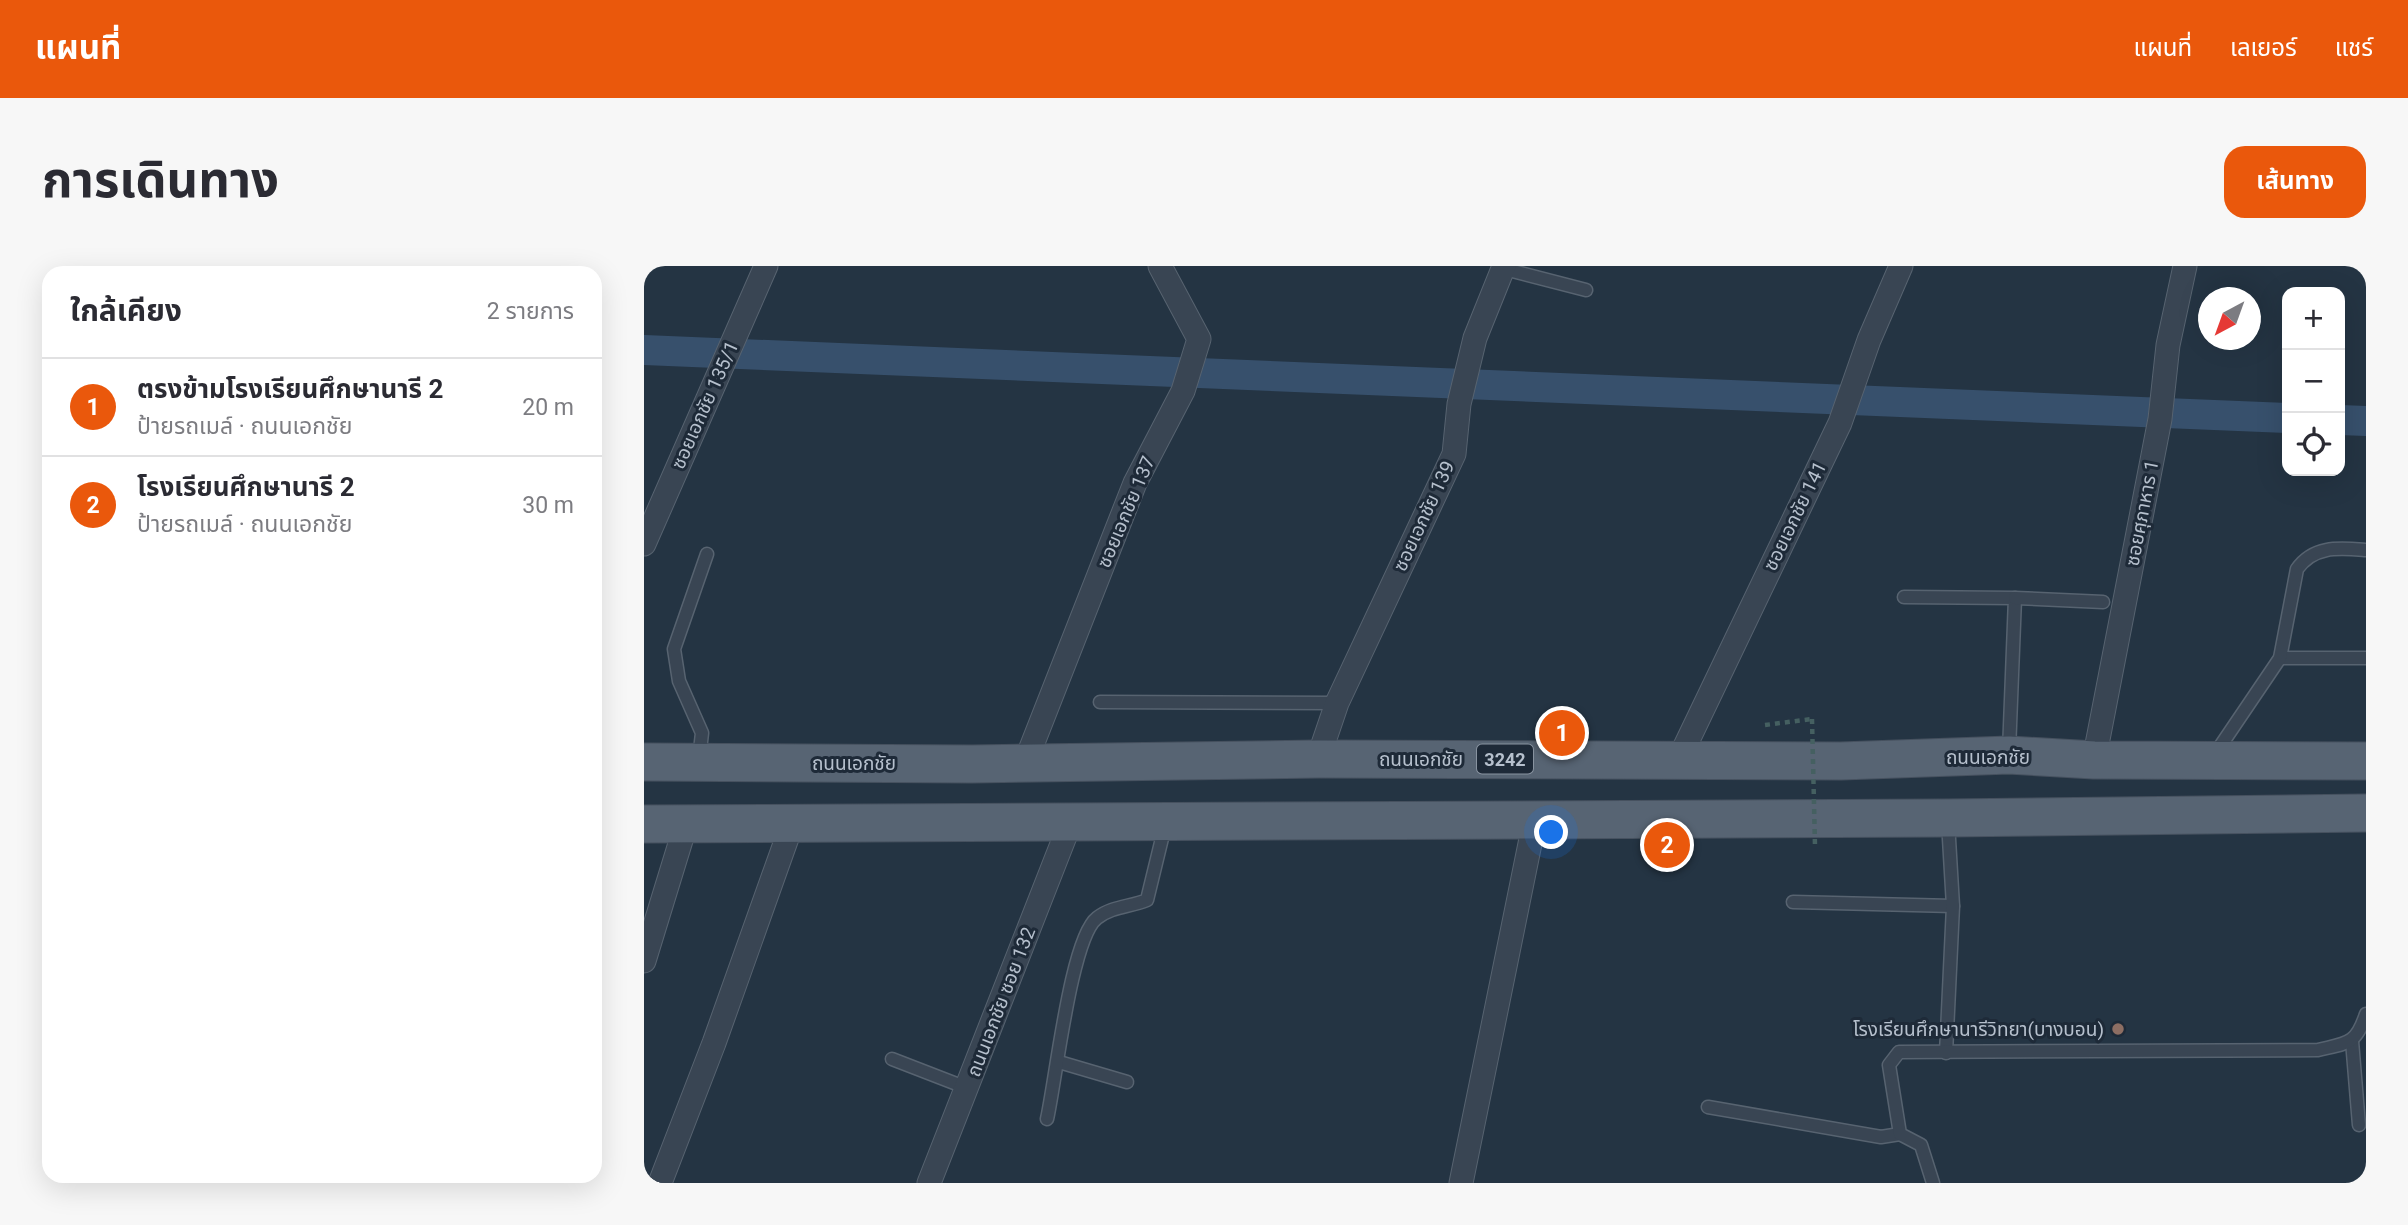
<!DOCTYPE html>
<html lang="th">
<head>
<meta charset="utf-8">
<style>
  :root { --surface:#fff; --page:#f7f7f7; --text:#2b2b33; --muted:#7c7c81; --line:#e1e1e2; --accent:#ea580c }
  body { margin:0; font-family:Roboto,"Noto Sans Thai",sans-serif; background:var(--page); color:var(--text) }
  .controls { position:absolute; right:21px; top:21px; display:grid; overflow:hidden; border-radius:14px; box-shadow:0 7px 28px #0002 }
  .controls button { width:63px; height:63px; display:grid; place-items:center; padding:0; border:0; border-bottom:2px solid var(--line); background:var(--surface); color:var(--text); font:35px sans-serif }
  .compass { position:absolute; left:1554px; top:21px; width:63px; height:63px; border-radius:50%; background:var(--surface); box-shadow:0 7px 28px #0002; rotate:221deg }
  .you { position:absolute; left:908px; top:567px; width:24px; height:24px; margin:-18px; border:5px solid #fff; border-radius:50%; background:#1a73e8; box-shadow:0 0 0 10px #1a73e833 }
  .badge { display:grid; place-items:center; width:46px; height:46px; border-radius:50%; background:var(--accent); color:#fff; font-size:23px; font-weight:700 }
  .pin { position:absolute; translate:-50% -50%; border:4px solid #fff; box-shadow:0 2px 7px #0006 }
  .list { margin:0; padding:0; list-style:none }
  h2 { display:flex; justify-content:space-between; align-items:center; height:91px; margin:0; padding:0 28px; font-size:30px }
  h2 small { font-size:23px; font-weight:400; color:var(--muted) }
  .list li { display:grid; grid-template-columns:46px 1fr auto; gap:21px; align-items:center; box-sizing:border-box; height:98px; padding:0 28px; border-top:2px solid var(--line) }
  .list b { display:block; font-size:26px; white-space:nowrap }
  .list p { margin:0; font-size:23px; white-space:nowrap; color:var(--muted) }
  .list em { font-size:23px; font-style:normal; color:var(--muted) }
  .icon { flex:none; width:38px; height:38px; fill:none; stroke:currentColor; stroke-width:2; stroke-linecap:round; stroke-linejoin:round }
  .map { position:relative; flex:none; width:1722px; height:917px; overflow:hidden; border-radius:21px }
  header { display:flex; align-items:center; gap:42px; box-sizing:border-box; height:98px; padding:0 35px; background:var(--accent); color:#fff }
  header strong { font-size:33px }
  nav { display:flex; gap:38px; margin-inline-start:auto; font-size:24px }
  .intro { display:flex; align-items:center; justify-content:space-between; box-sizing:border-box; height:168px; padding:0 42px }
  h1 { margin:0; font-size:49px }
  .button { padding:18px 32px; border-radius:21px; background:var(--accent); color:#fff; font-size:24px; font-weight:700 }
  main { display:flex; gap:42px; padding:0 42px }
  aside { flex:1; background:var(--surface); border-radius:21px; box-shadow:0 7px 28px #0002 }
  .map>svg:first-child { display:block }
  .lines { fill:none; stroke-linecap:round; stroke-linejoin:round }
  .canal { stroke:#37506c; stroke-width:30 }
  .service-casing { stroke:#576370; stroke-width:15 }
  .minor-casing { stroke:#576370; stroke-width:25 }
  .primary-casing { stroke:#46515f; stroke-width:39 }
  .path { stroke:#456061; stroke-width:4.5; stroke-dasharray:5 5; stroke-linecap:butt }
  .service { stroke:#394553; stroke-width:12 }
  .minor { stroke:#394553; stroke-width:23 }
  .primary { stroke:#576473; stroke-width:37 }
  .path-bridge { stroke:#456061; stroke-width:4.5; stroke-dasharray:5 5; stroke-linecap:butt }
  .education-dot { fill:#8d6e63; stroke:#1e2a38; stroke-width:2.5 }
  .labels { text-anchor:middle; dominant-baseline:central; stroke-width:6; stroke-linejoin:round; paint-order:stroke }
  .shield { fill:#1e2a38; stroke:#8893a0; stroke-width:2 }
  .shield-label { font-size:18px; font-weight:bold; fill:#b6c0cd }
  .street-label { font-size:19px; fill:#b6c0cd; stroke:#1e2a38 }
  .poi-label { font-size:19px; fill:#b6c0cd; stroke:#1e2a38; text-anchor:end }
</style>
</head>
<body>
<header>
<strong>แผนที่</strong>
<nav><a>แผนที่</a><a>เลเยอร์</a><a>แชร์</a></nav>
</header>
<div class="intro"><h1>การเดินทาง</h1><a class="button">เส้นทาง</a></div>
<main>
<aside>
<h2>ใกล้เคียง<small>2 รายการ</small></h2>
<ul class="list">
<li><span class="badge">1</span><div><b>ตรงข้ามโรงเรียนศึกษานารี 2</b><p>ป้ายรถเมล์ · ถนนเอกชัย</p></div><em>20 m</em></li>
<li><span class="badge">2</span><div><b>โรงเรียนศึกษานารี 2</b><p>ป้ายรถเมล์ · ถนนเอกชัย</p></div><em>30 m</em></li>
</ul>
</aside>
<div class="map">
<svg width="1722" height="917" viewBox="0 0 1722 917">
  <rect width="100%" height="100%" fill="#243443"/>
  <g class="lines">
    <g class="canal">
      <polyline points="0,84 1643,152"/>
      <polyline points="1696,154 1722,155"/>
    </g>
    <defs>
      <g id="service">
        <polyline points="857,2 942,24"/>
        <polyline points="1260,331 1371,332 1365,485"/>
        <polyline points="1371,332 1459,336"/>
        <polyline points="1636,392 1722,392"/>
        <polyline points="456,436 693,437"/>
        <path d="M1571,488L1636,392L1653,303C1670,279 1695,282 1722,284"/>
        <polyline points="55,493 58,467 35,415 30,383 63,288"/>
        <polyline points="1149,636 1309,640"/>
        <polyline points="1708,775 1715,859"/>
        <polyline points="1302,787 1309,640 1304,556"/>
        <polyline points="248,793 323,822"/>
        <polyline points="415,796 483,816"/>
        <polyline points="1064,841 1237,871 1256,868"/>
        <path d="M403,853C412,813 427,672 453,652C468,640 487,641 503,634L521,560"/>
        <path d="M1289,917L1277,879L1256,868L1245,799L1255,786L1674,784C1703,777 1712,779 1722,748"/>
      </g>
      <g id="minor">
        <polyline points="0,278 122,0"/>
        <polyline points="674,493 693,437 810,188 815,138 831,72 860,0"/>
        <polyline points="1450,494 1516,153 1524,79 1541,0"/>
        <polyline points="1034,495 1196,157 1225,74 1257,0"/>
        <polyline points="381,497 491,217 539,125 555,73 516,0"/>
        <polyline points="0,695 42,558"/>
        <polyline points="16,917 70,777 148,558"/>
        <polyline points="285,917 427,555"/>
        <polyline points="817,917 891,553"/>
      </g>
      <g id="primary">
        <polyline points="0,496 328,498 674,493 1197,495 1365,489 1450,494 1722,495"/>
        <polyline points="0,558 1304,552 1722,547"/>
      </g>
    </defs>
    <use href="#service" class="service-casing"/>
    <use href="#minor" class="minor-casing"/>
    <use href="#primary" class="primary-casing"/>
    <polyline class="path" points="1121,459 1168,453"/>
    <use href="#service" class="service"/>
    <use href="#minor" class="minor"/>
    <use href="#primary" class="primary"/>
    <polyline class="path-bridge" points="1168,453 1171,580"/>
  </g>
  <circle class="education-dot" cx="1474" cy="763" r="7"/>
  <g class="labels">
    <rect class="shield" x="833" y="478.5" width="56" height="29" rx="5"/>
    <g class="shield-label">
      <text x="861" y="493">3242</text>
    </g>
    <g class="street-label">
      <text transform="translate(61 139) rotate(-66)">ซอยเอกชัย 135/1</text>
      <text transform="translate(482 246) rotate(-67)">ซอยเอกชัย 137</text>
      <text transform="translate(1498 247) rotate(-79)">ซอยศุภาหาร 1</text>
      <text transform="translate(780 250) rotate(-65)">ซอยเอกชัย 139</text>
      <text transform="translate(1151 250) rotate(-64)">ซอยเอกชัย 141</text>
      <text x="1344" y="491">ถนนเอกชัย</text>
      <text x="777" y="493">ถนนเอกชัย</text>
      <text x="210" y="497">ถนนเอกชัย</text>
      <text transform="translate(357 736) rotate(-69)">ถนนเอกชัย ซอย 132</text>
    </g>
    <g class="poi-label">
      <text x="1460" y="763">โรงเรียนศึกษานารีวิทยา(บางบอน)</text>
    </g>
  </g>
</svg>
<div class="controls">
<button>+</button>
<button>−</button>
<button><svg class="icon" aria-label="locate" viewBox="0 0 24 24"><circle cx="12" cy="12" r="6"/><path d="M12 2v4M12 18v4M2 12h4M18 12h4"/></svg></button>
</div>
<svg class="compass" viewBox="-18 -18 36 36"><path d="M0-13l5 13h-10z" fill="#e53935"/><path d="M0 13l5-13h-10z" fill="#7c7c81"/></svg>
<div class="you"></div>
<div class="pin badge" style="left:918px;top:467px">1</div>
<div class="pin badge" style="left:1023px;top:579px">2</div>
</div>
</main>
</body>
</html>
